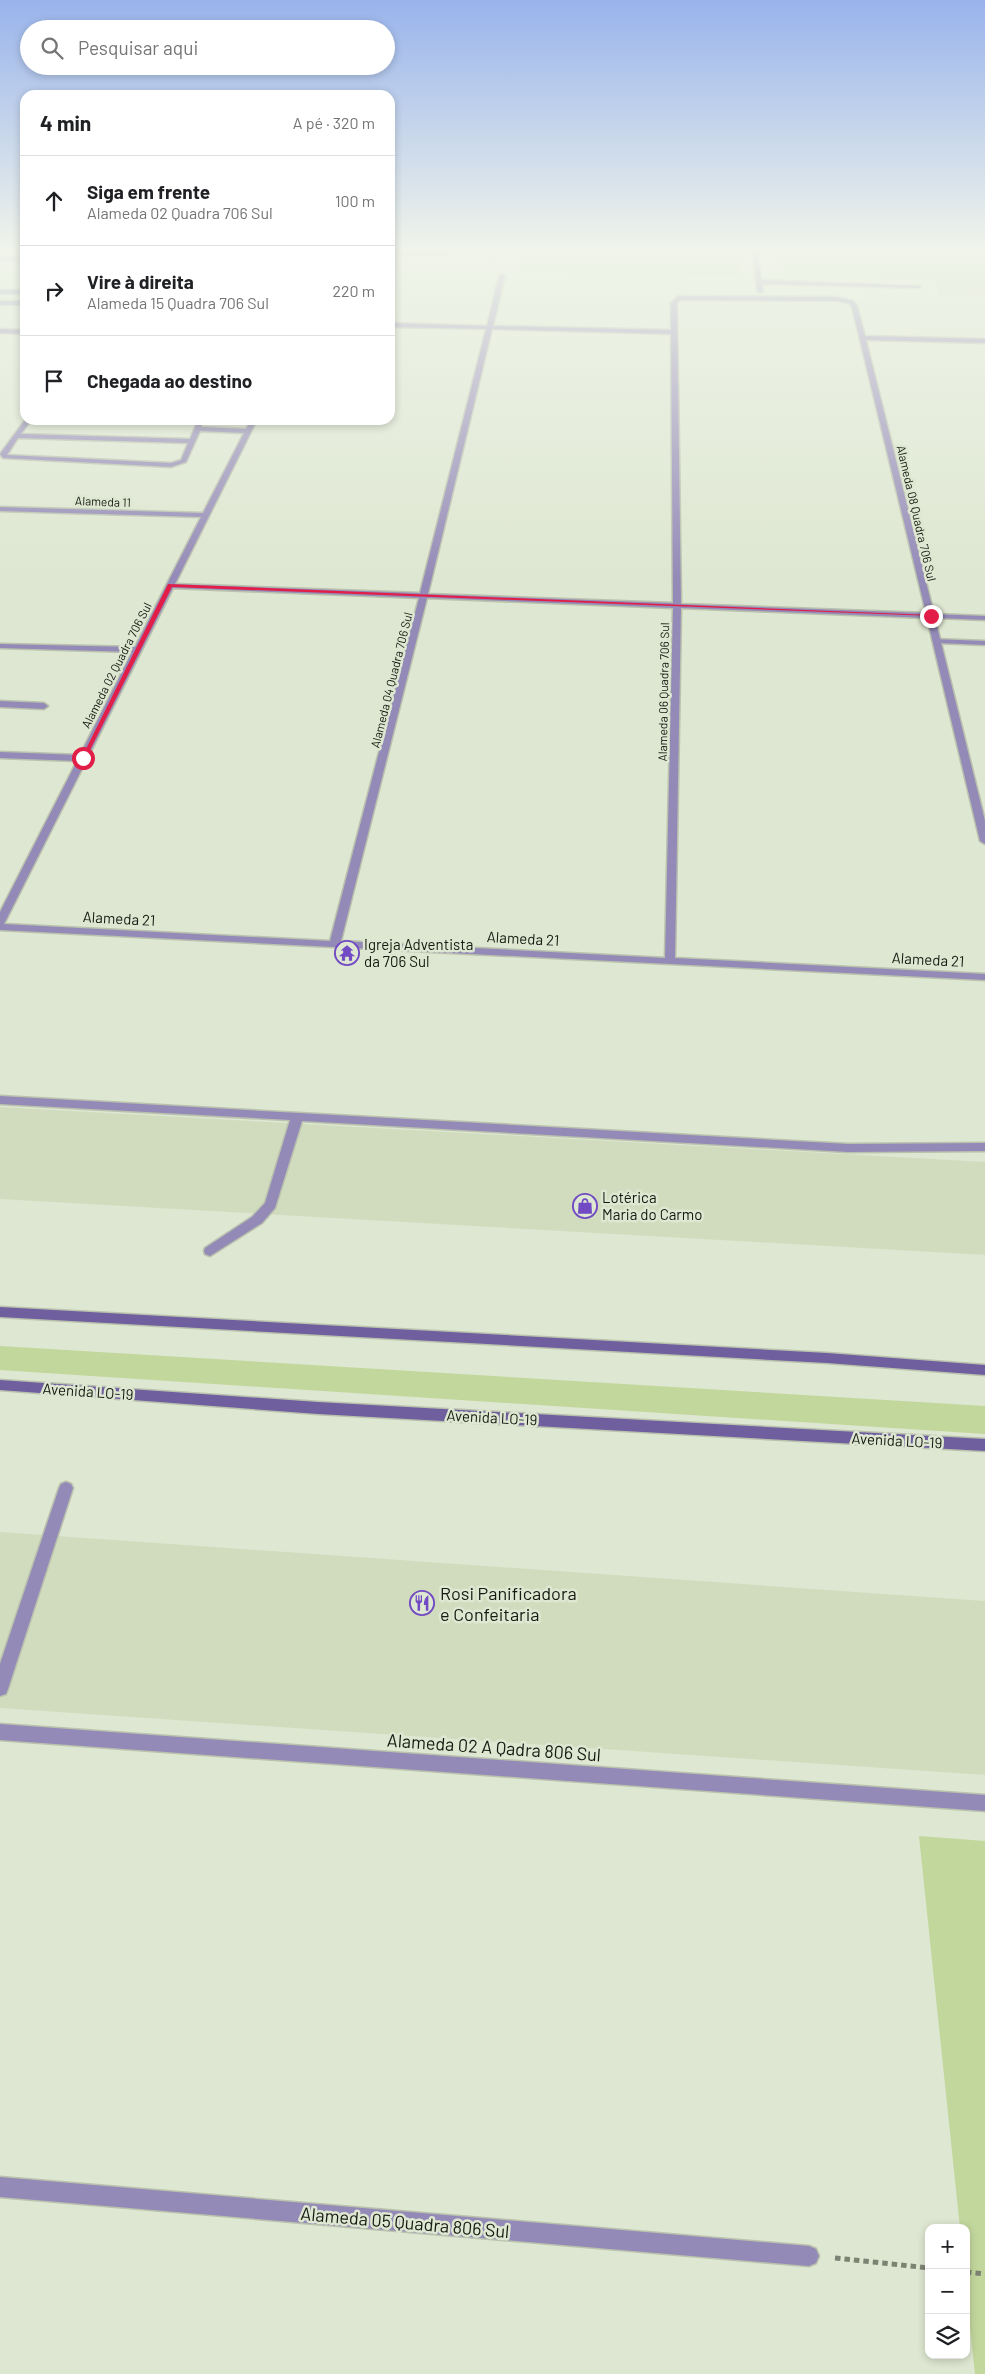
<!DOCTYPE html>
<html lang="pt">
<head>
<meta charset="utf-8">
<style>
  :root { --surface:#fff; --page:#f2f2f2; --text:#202124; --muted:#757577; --line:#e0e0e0 }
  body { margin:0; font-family:Barlow,sans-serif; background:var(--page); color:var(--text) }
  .controls { position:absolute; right:15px; bottom:15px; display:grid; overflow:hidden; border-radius:10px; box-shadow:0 2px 8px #0003 }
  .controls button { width:45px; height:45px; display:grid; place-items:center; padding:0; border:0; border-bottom:1px solid var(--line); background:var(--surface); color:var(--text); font:25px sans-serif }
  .stop { position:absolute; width:15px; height:15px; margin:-11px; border:4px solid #e11d48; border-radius:50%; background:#fff }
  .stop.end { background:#e11d48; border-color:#fff; box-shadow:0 1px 5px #0008 }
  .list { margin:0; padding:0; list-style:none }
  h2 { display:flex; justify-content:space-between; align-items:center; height:65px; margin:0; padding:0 20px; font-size:21px }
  h2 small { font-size:16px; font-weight:400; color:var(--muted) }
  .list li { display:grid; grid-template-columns:32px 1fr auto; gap:15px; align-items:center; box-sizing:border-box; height:90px; padding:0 20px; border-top:1px solid var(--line) }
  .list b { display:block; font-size:19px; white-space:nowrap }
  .list p { margin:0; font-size:16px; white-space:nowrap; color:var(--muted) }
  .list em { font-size:16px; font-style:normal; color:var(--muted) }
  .icon { flex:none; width:28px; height:28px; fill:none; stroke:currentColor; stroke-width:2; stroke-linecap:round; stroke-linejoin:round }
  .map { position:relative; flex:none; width:985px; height:2374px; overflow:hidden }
  .search { position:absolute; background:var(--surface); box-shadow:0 2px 8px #0003; left:20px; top:20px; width:375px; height:55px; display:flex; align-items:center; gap:12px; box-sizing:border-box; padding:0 18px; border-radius:28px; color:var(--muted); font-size:19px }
  .panel { position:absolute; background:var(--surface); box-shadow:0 2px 8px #0003; left:20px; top:90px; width:375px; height:335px; border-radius:15px }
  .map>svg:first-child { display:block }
  .built { fill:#d1dcbe }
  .green { fill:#c2d79c }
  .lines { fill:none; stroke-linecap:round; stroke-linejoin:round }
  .service-casing { stroke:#bac2ae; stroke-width:3 }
  .minor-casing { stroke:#bac2ae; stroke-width:3 }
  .secondary-casing { stroke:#bac2ae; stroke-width:3 }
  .path-far1 { stroke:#7d8373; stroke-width:1; stroke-dasharray:2 1; stroke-linecap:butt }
  .path { stroke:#7d8373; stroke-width:5; stroke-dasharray:5.5 4; stroke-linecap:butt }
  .service { fill:#948ab7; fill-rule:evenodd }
  .minor { fill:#948ab7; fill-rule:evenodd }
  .secondary { fill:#6f5f9f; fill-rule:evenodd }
  .route { fill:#e11d48 }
  .labels { text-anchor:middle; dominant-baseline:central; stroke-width:5; stroke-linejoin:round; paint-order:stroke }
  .far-street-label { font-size:12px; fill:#161911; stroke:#dee7d1 }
  .street-label { font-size:15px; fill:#161911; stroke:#dee7d1 }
  .poi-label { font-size:15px; fill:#161911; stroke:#dee7d1; text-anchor:start }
  .near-poi-label { font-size:18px; fill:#161911; stroke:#dee7d1; text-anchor:start }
  .near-street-label { font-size:18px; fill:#161911; stroke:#dee7d1 }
</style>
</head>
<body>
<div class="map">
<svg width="985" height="2374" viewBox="0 0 985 2374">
  <rect width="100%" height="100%" fill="#dee7d1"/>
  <g class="built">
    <polygon points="526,247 738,247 740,276 521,272"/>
    <polygon points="779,247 985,247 985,296 940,295 934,280 785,277"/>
    <polygon points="0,1107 985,1162 985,1255 0,1199"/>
    <polygon points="0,1532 985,1601 985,1775 0,1708"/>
  </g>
  <g class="green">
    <polygon points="0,1346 985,1406 985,1434 0,1370"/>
    <polygon points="919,1836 985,1841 985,2374 975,2374 966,2291 966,2228 960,2228"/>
  </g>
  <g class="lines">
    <defs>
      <g id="service">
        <polygon points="934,639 985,641 985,645 937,643 933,641"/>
        <polygon points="0,1096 848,1144 985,1143 985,1151 848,1152 302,1121 275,1208 262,1223 210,1256 205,1254 204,1251 205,1248 252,1217 265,1203 290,1120 0,1104"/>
        <polygon points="66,1482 71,1484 73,1488 8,1689 6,1694 0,1696 0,1664 59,1488 61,1484"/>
      </g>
      <g id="minor">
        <polygon points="449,247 455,247 450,253 442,255 390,255 390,251 446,251"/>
        <polygon points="752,247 757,248 761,280 922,286 919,288 762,284 763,291 760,293 757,291"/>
        <polygon points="0,256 25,257 25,261 0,260"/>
        <path d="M502,274L505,276L493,326L671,330V303L678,296L837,297L853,301L857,306L865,336L985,339V343L866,340L934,614L985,616V620L935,618L985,821V844L980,841L927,618L681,608L675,958L985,974V980L0,930V912L77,761L0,758V752L80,755L132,652L0,648V644L135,647L201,517L0,511V507L203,513L244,433L200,431L186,462L171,467L3,458L0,454L25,420H31L21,434L190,439L198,420H204L201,427L246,429L251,420H257L175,584L420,593L486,329L390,327V323L487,326L499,276ZM680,300L837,301L849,303L852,307L926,613L681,604L677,303ZM492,329L671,334L673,603L428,594ZM18,438L188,443L181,460L171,463L7,455ZM173,588L419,598L330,941L4,924ZM427,598L673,608L665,958L341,941Z"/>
        <rect x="0" y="290" width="25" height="4"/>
        <rect x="0" y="301" width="25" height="4"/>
        <polygon points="0,329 25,330 25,334 0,333"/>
        <polygon points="0,701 44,703 48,706 44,709 0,707"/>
        <polygon points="0,1724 985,1795 985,1811 0,1740"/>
        <polygon points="0,2177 809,2246 816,2249 819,2256 816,2263 809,2266 0,2197"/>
      </g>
      <g id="secondary">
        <polygon points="0,1307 827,1353 985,1365 985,1375 827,1363 0,1317"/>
        <polygon points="0,1380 318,1402 985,1439 985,1451 318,1414 0,1390"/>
      </g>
    </defs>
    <use href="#service" class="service-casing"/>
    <use href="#minor" class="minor-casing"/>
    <use href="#secondary" class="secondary-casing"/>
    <polyline class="path-far1" points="493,247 494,259"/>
    <g class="path">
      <polyline points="835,2258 929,2268"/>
      <polyline points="966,2272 985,2274"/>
    </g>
    <use href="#service" class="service"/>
    <use href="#minor" class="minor"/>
    <use href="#secondary" class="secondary"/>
  </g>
  <linearGradient id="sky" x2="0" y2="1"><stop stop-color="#99b4ec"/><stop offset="0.43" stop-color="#f0f4ea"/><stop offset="1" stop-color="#f0f4ea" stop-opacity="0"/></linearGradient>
  <rect width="985" height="579" fill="url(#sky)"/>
  <polygon class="route" points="168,584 931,615 933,616 172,587 86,758 81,759"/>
  <defs>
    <symbol id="temple-ring" viewBox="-11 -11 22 22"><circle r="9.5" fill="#dee7d1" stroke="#724ac3" stroke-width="1.5"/><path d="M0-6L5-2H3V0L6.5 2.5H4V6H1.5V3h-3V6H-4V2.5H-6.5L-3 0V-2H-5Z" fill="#724ac3"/></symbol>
    <symbol id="shop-ring" viewBox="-11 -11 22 22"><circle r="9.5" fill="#dee7d1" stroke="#724ac3" stroke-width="1.5"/><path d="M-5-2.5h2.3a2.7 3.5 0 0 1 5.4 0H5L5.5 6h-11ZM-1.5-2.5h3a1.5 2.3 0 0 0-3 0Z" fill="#724ac3"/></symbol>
    <symbol id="restaurant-ring" viewBox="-11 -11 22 22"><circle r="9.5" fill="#dee7d1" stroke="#724ac3" stroke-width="1.5"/><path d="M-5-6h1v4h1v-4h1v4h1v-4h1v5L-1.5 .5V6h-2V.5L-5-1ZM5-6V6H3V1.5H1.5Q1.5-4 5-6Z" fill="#724ac3"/></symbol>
  </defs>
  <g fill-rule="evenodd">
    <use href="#temple-ring" x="333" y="939" width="28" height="28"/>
    <use href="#shop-ring" x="571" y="1192" width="28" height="28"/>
    <use href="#restaurant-ring" x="408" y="1589" width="28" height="28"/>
  </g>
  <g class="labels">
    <g class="far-street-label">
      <text transform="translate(103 501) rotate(2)">Alameda 11</text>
      <text transform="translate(917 513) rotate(77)">Alameda 08 Quadra 706 Sul</text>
      <text transform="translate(116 665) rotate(-63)">Alameda 02 Quadra 706 Sul</text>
      <text transform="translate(391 680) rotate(-76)">Alameda 04 Quadra 706 Sul</text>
      <text transform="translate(663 692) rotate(-89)">Alameda 06 Quadra 706 Sul</text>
    </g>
    <g class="street-label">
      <text transform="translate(119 918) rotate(3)">Alameda 21</text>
      <text transform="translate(523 938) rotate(3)">Alameda 21</text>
      <text transform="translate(928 959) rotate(3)">Alameda 21</text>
      <text transform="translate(88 1391) rotate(4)">Avenida LO-19</text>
      <text transform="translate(492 1417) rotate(3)">Avenida LO-19</text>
      <text transform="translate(897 1440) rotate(3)">Avenida LO-19</text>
    </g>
    <g class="poi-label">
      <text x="364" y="944">Igreja Adventista<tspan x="364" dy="17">da 706 Sul</tspan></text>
      <text x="602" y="1197">Lotérica<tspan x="602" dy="17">Maria do Carmo</tspan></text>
    </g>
    <g class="near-poi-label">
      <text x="440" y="1593">Rosi Panificadora<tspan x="440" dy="21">e Confeitaria</tspan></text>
    </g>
    <g class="near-street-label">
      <text transform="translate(494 1747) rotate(4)">Alameda 02 A Qadra 806 Sul</text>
      <text transform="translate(405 2222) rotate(5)">Alameda 05 Quadra 806 Sul</text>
    </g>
  </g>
</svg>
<div class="controls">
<button>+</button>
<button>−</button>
<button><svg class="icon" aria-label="layers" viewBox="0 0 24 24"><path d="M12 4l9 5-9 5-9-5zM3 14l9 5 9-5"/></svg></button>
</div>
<div class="stop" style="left:83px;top:758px"></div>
<div class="stop end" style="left:931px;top:616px"></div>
<div class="search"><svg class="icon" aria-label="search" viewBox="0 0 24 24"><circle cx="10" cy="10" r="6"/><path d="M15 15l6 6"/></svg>Pesquisar aqui</div>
<section class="panel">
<h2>4 min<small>A pé · 320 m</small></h2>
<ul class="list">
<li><svg class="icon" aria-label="ahead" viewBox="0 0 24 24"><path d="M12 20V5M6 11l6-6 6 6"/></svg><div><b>Siga em frente</b><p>Alameda 02 Quadra 706 Sul</p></div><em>100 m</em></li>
<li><svg class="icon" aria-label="right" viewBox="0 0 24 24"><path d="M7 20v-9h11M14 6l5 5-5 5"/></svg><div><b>Vire à direita</b><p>Alameda 15 Quadra 706 Sul</p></div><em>220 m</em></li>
<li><svg class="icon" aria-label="arrive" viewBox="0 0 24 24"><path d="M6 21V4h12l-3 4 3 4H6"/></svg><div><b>Chegada ao destino</b></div></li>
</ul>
</section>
</div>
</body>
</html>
